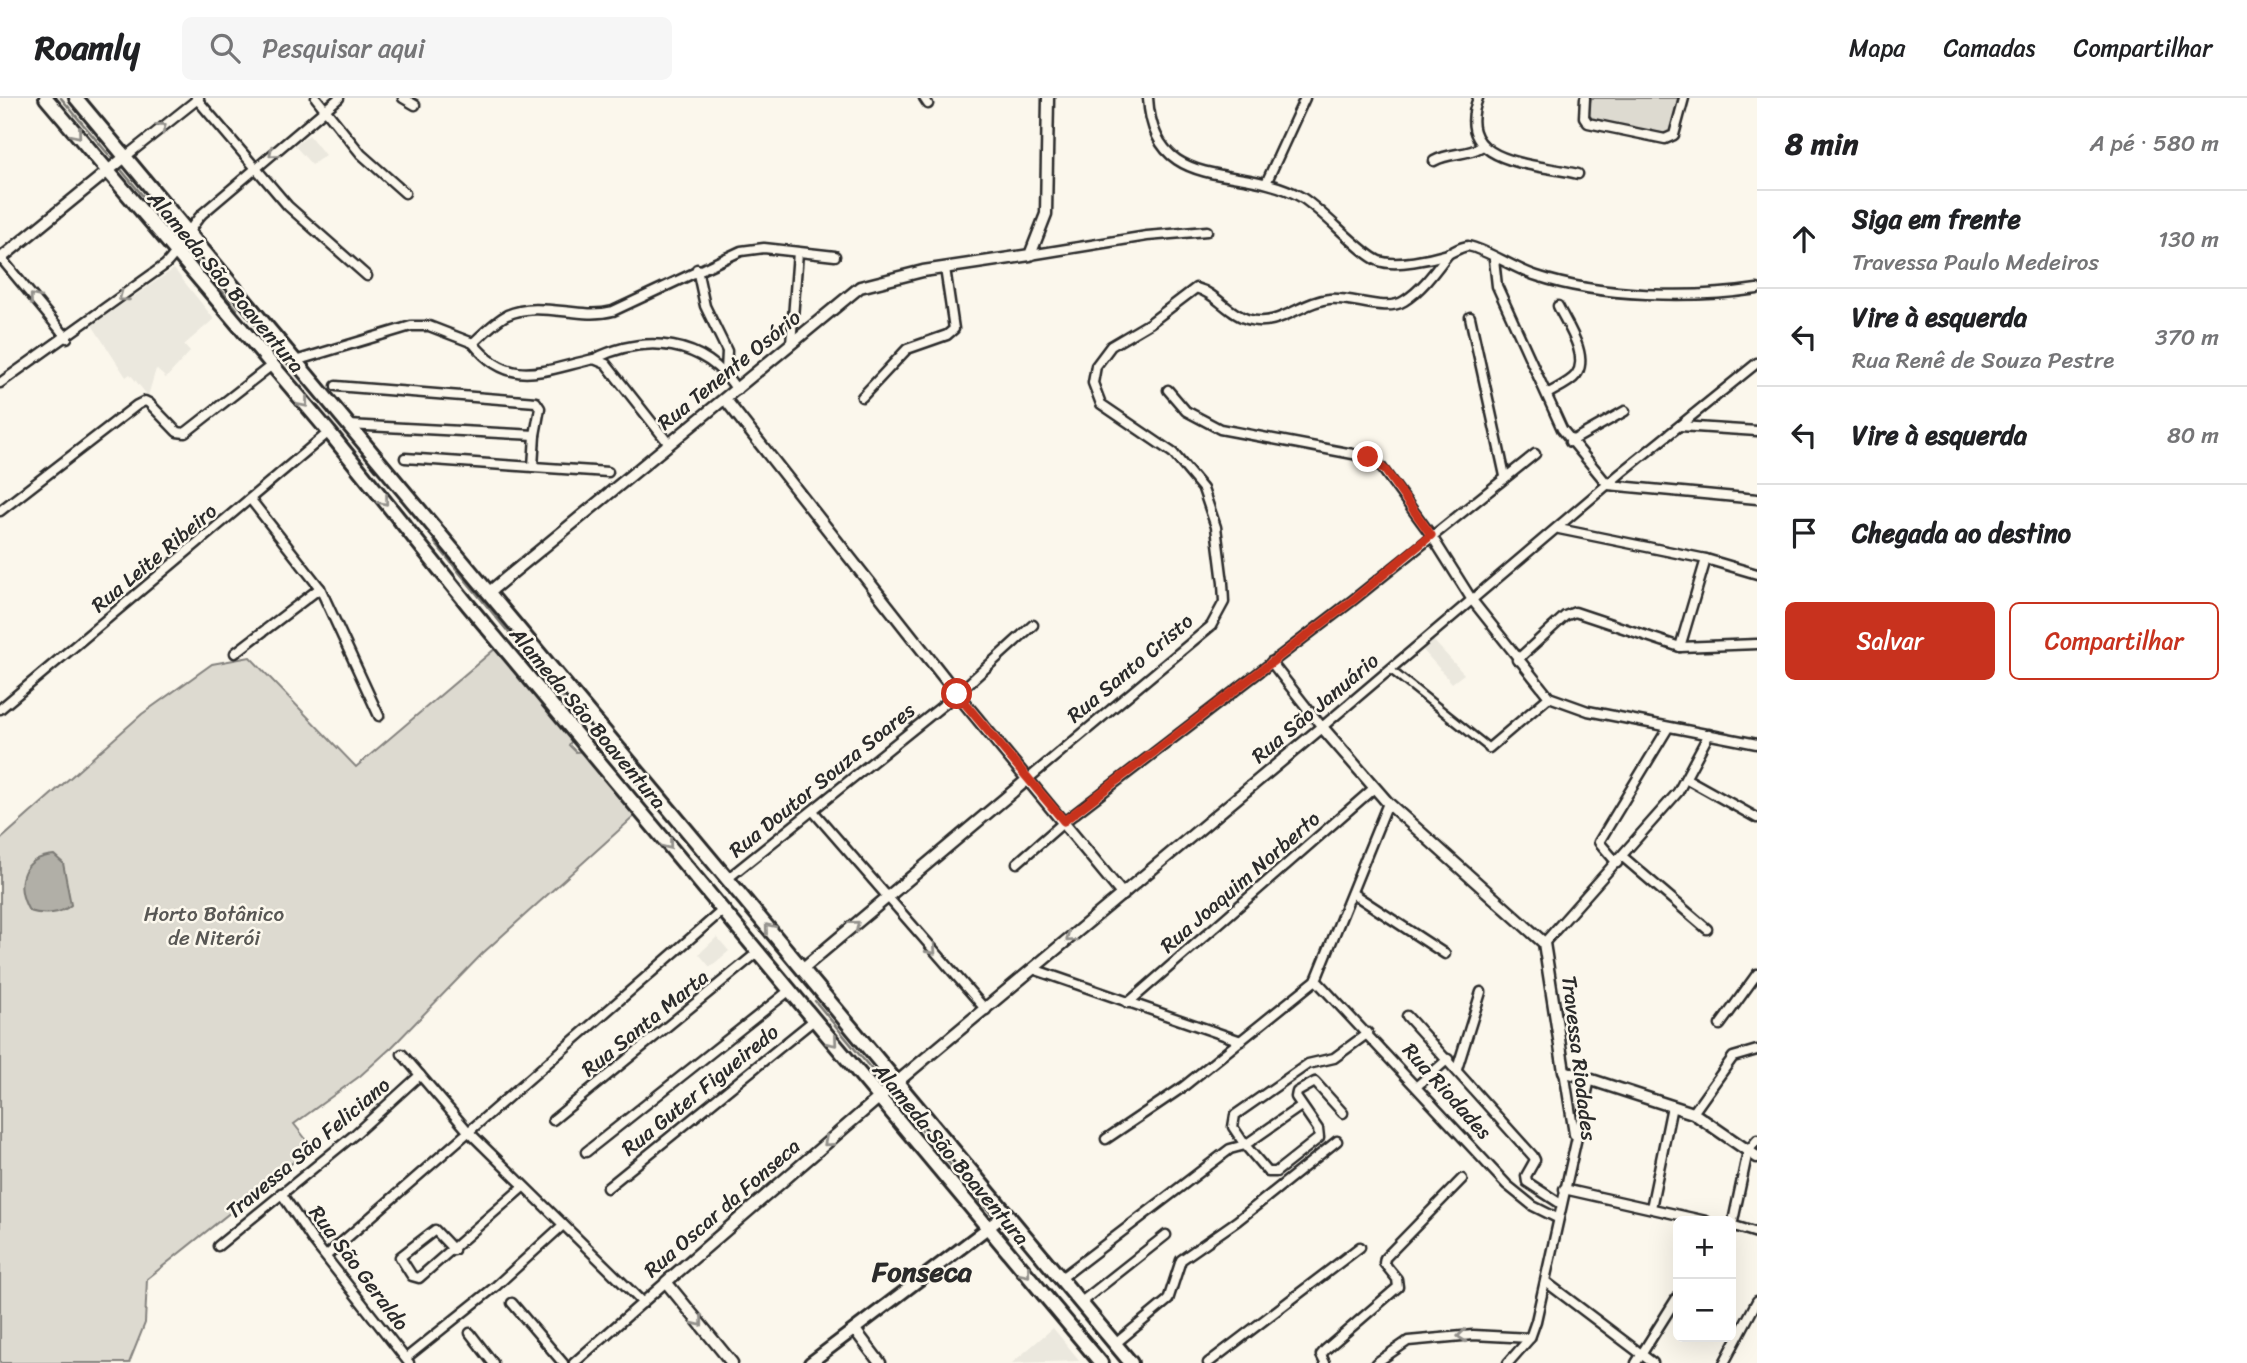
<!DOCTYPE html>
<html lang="pt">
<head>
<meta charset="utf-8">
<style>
  :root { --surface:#fff; --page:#f6f6f6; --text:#202124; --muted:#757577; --line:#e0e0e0; --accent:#c8321e }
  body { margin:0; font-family:Sriracha,sans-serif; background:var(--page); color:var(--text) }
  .controls { position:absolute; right:21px; bottom:21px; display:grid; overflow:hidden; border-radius:10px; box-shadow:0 7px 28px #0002 }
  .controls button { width:63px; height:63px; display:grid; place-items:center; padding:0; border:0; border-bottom:2px solid var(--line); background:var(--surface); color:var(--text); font:35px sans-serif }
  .stop { position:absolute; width:21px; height:21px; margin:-16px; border:5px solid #c8321e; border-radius:50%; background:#fff }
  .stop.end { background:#c8321e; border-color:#fff; box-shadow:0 2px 7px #0008 }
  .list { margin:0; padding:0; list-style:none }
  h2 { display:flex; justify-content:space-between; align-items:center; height:91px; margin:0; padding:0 28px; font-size:30px }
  h2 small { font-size:23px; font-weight:400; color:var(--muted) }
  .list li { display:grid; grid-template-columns:46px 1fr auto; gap:21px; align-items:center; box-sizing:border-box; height:98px; padding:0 28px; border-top:2px solid var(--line) }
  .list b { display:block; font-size:26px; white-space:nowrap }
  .list p { margin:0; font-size:23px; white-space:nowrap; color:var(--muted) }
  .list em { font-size:23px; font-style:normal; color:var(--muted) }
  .actions { display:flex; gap:14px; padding:21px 28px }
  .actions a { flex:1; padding:16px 0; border:2px solid var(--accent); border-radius:10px; text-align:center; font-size:24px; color:var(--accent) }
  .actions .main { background:var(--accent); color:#fff }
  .icon { flex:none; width:38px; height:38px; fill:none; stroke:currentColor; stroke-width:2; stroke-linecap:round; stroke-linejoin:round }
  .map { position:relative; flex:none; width:1757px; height:1265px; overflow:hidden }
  header { display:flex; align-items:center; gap:42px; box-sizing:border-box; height:98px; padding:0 35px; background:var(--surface); border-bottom:2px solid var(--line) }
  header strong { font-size:33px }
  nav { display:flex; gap:38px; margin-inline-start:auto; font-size:24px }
  .search { width:490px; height:63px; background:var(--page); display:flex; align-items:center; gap:18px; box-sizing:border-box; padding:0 24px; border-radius:10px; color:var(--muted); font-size:26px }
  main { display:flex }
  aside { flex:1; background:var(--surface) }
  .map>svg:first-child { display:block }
  .built { fill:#ebe8de }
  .green { fill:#dddad0; stroke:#84827e; stroke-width:2 }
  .water { fill:#b1afa7; stroke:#7b7a75; stroke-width:2 }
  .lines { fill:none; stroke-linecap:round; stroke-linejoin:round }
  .stream { stroke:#7b7a75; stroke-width:2.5 }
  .pedestrian-casing { stroke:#2b2b2b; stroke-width:11 }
  .minor-casing { stroke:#2b2b2b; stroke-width:13 }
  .tertiary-casing { stroke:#2b2b2b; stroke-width:15 }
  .secondary-casing { stroke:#2b2b2b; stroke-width:16 }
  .trunk-casing { stroke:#2b2b2b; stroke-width:18 }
  .pedestrian { stroke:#fbf7ec; stroke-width:6 }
  .minor { stroke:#fbf7ec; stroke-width:8 }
  .tertiary { stroke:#fbf7ec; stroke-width:10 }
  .secondary { stroke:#fbf7ec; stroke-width:10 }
  .trunk { stroke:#fbf7ec; stroke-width:12 }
  .oneway { stroke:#93918c }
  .route { stroke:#c8321e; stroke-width:9 }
  .labels { text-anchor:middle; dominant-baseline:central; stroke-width:5; stroke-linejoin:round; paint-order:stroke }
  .street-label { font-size:21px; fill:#2b2b2b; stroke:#fbf7ec }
  .park-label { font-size:21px; fill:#585754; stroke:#fbf7ec }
  .district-label { font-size:28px; font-weight:bold; fill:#2b2b2b; stroke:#fbf7ec }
</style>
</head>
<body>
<header>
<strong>Roamly</strong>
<div class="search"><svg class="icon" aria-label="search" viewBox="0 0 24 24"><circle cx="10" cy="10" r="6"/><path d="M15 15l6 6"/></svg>Pesquisar aqui</div>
<nav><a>Mapa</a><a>Camadas</a><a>Compartilhar</a></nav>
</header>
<main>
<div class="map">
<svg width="1757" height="1265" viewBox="0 0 1757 1265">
  <rect width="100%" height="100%" fill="#fbf7ec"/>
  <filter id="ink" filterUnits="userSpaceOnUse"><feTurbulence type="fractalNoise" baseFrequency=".0143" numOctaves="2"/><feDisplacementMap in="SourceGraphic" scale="14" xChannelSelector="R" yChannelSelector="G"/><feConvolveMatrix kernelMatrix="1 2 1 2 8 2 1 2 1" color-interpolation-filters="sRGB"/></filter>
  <g filter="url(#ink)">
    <g class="built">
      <polygon points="309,37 325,57 312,67 295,48"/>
      <polygon points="174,171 214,221 184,247 190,254 166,280 156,271 148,298 130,276 126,279 92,227"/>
      <polygon points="1432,541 1464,576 1452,585 1422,551"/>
      <polygon points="717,839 729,853 710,869 699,856"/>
      <polygon points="1053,1230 1080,1263 1012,1265"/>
    </g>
    <g class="green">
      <polygon points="1591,0 1678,0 1671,37 1586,21"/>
      <polygon points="496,550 573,640 569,647 576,654 584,653 637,716 483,855 392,949 360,978 294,1026 312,1049 147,1181 145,1225 129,1265 0,1265 0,742 142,616 212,566 250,559 356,669"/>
    </g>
    <path class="water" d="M54,757L63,765L71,807C60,817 42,817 29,813C14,786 21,760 54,757Z"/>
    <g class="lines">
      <g class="stream">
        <polyline points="61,0 114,63"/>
        <polyline points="118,68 237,211"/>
        <polyline points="435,445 585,627"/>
        <polyline points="815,903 882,984"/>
        <polyline points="906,1013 991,1116"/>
      </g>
      <defs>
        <polyline id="pedestrian" points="1391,572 1489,650"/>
        <g id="minor">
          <polyline points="196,0 288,108 367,178"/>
          <polyline points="316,0 361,56 405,95"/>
          <polyline points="403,0 415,7"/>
          <polyline points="924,0 928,6"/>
          <path d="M1148,0C1154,99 1242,64 1301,99C1324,113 1361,156 1379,163C1396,169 1431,161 1448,156C1455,153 1460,149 1468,148C1488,152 1514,171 1537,178C1600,199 1692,201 1757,191"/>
          <path d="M1478,0C1453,67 1534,65 1578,76"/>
          <polyline points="1585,0 1584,19 1588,25 1665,41 1674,37 1684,0"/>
          <polyline points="125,59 199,0"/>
          <path d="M1434,63C1450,54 1466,58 1481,49"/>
          <polyline points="1267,83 1305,0"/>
          <polyline points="1030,157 1147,138 1207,133"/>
          <polyline points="0,159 67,240"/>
          <polyline points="1494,161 1497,188 1562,331 1608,387 1757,401"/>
          <polyline points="697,171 705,208 727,253 726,274"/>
          <polyline points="1470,219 1505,378"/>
          <path d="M473,245C510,292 543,272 594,261L606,266L669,346"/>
          <polyline points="791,246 798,154"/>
          <path d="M594,261C645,236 704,241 737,292"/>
          <path d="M295,263L411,228H429L473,245C483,236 495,223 507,217C541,202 578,222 613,213L741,153L764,150L835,158"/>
          <path d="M0,285L165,167C181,152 187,132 202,116L339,0"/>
          <polyline points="336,288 536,304 540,310 535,337 348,327"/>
          <polyline points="1168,292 1186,313 1220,331 1353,356 1379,366 1431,437 1472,502 1549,599 1588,613 1757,646"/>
          <path d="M1547,296C1555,291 1570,285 1576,277C1590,258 1566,225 1558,208"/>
          <polyline points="862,299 907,251 947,237 954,231 945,170"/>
          <polyline points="1680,328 1757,333"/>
          <polyline points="1570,344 1625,313"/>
          <polyline points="405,360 533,369 535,337"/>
          <polyline points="533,369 608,374"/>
          <polyline points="251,402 320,490 379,618"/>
          <polyline points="0,413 137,307 145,303 149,305 177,334 185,335 272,267"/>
          <polyline points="1559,431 1706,461 1757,476"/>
          <polyline points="1680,549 1706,461"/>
          <polyline points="235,555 320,490"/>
          <polyline points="1517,562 1565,518 1575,514 1680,549 1757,546"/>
          <polyline points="1271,564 1322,629 1621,375 1757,265"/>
          <polyline points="0,611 329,334"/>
          <polyline points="1489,650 1549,599"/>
          <path d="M1028,681L1211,528L1224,504L1223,485L1216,429L1203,391L1173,355L1101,306L1093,285L1096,268L1111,248L1150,225L1196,190C1216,195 1227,215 1247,221C1278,231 1300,204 1329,201C1351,198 1385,215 1404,203C1422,192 1436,172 1449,155"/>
          <polyline points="1687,681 1757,720"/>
          <polyline points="813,713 986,912"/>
          <polyline points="1623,759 1707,831"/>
          <polyline points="1017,765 1064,724 1353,502 1535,356"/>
          <polyline points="1617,765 1599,744 1668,630"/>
          <polyline points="727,781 957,596 1033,527"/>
          <polyline points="1352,795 1445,856"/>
          <polyline points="1544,845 1678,694 1709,636"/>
          <polyline points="1033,871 1241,943"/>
          <polyline points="1316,882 1507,1087 1533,1108 1557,1120"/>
          <polyline points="1128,905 1374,690"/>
          <polyline points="1407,918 1533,1058 1535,1062 1526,1078 1527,1084 1561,1106"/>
          <polyline points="1720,927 1757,876"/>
          <polyline points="402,956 467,1032 643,1205"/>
          <polyline points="1457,971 1481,894"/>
          <polyline points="1564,973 1574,1036"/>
          <polyline points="1417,988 1448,961"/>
          <polyline points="1301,1008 1245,1047 1268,1074 1276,1074 1319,1040 1318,1031 1296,999 1297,994 1315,984 1343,1015"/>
          <polyline points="1693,1015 1733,959 1757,952"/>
          <polyline points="553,1022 758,854"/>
          <polyline points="1106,1041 1183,989 1316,882 1388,705"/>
          <polyline points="586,1054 790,892"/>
          <polyline points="607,1090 814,922"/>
          <polyline points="1564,1091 1706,1123"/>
          <polyline points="281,1095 314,1144 409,1265"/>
          <polyline points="1651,1110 1672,1008"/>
          <polyline points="1731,1127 1757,1135"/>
          <polyline points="1732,1128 1748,1053 1757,1042"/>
          <polyline points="218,1148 354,1037 420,977"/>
          <polyline points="454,1152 435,1132 400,1159 412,1178 419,1180 523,1089"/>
          <polyline points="326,1158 723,812"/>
          <polyline points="1060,1181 1230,1051 1245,1047 1233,1029 1235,1017 1308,966 1334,960 1368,935"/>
          <polyline points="1546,1184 1653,1265"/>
          <polyline points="512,1205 563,1265"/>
          <polyline points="1080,1205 1166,1137"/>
          <polyline points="470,1235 493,1265"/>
          <polyline points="1115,1246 1168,1202 1181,1162 1237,1123 1337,1043"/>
          <polyline points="406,1260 496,1188 563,1127"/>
          <polyline points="574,1265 666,1184"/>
          <polyline points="1208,1265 1360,1149"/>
          <polyline points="1325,1265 1321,1257 1325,1252 1398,1189 1397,1181 1384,1165 1385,1160 1462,1081"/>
          <polyline points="1376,1265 1408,1243 1473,1237 1530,1240"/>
          <polyline points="1508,1265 1530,1240 1536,1223 1590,981"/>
          <polyline points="1636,1265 1678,1198"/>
          <polyline points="1724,1265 1757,1203"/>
        </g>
        <g id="tertiary">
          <polyline points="0,161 125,59"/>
          <polyline points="725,301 957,596 1123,797"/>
          <polyline points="488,495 860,189 923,173 1030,157 1046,116 1048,0"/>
          <polyline points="802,871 1028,681"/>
          <polyline points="855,1232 880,1265"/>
          <polyline points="732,1265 666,1184 896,985 1322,629 1388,705 1544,845 1564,973 1693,1015 1757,1059"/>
        </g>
        <polyline id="secondary" points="810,1265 1006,1116"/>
        <g id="trunk">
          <polyline points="46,0 329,334 469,508 1101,1265"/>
          <polyline points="76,0 1131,1265"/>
        </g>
      </defs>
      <use href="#pedestrian" class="pedestrian-casing"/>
      <use href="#minor" class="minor-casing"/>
      <use href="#tertiary" class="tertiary-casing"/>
      <use href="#secondary" class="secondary-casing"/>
      <use href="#trunk" class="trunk-casing"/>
      <use href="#pedestrian" class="pedestrian"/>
      <use href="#minor" class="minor"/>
      <use href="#tertiary" class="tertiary"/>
      <use href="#secondary" class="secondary"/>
      <use href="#trunk" class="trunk"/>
    </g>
    <defs><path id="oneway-chevron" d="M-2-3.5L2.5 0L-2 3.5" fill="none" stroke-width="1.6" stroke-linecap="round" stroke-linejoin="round" transform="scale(1.75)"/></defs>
    <g class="oneway">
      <use href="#oneway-chevron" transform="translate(162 29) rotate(-38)"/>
      <use href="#oneway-chevron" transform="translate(77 36) rotate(50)"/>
      <use href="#oneway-chevron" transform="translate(273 55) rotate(140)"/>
      <use href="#oneway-chevron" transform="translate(123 199) rotate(143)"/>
      <use href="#oneway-chevron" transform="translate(34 200) rotate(-130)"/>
      <use href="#oneway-chevron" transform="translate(304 305) rotate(50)"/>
      <use href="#oneway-chevron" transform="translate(384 403) rotate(51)"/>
      <use href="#oneway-chevron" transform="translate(668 747) rotate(51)"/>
      <use href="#oneway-chevron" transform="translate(855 827) rotate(-40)"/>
      <use href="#oneway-chevron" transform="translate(769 830) rotate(-130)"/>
      <use href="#oneway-chevron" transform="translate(1070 840) rotate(140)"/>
      <use href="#oneway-chevron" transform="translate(932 852) rotate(48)"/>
      <use href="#oneway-chevron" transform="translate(833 944) rotate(50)"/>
      <use href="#oneway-chevron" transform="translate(828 1044) rotate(139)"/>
      <use href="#oneway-chevron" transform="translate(1026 1175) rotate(50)"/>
      <use href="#oneway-chevron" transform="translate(699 1224) rotate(51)"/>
      <use href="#oneway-chevron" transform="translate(1462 1238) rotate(175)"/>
    </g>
  </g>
  <g class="lines" filter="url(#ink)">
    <polyline class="route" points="957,596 1064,723 1353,502 1431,437 1385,372 1368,359"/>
  </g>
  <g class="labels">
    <g class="street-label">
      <text transform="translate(226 184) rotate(50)">Alameda São Boaventura</text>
      <text transform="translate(729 272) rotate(-39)">Rua Tenente Osório</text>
      <text transform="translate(154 460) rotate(-40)">Rua Leite Ribeiro</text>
      <text transform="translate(1130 570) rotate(-40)">Rua Santo Cristo</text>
      <text transform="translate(1315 610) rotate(-40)">Rua São Januário</text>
      <text transform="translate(588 620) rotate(50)">Alameda São Boaventura</text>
      <text transform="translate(822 682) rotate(-39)">Rua Doutor Souza Soares</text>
      <text transform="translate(1240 784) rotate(-41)">Rua Joaquim Norberto</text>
      <text transform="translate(645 925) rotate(-39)">Rua Santa Marta</text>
      <text transform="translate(1579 960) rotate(83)">Travessa Riodades</text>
      <text transform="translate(700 992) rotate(-39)">Rua Guter Figueiredo</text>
      <text transform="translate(1447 993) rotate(48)">Rua Riodades</text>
      <text transform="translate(308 1050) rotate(-40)">Travessa São Feliciano</text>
      <text transform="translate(951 1056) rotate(50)">Alameda São Boaventura</text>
      <text transform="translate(722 1110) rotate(-41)">Rua Oscar da Fonseca</text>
      <text transform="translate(359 1170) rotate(53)">Rua São Geraldo</text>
    </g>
    <g class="park-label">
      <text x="214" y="816">Horto Botânico<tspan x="214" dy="24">de Niterói</tspan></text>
    </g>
    <g class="district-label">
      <text x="922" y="1173">Fonseca</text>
    </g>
  </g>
</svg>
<div class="controls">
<button>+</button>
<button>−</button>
</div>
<div class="stop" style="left:957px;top:596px"></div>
<div class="stop end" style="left:1368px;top:359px"></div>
</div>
<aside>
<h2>8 min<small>A pé · 580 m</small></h2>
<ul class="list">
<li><svg class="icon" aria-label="ahead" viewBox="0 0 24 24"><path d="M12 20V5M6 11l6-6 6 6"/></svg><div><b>Siga em frente</b><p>Travessa Paulo Medeiros</p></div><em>130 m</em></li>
<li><svg class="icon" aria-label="left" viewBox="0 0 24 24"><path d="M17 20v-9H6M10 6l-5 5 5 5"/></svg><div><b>Vire à esquerda</b><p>Rua Renê de Souza Pestre</p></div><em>370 m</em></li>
<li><svg class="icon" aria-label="left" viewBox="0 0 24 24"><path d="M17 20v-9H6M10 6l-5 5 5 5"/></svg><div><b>Vire à esquerda</b></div><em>80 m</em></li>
<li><svg class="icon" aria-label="arrive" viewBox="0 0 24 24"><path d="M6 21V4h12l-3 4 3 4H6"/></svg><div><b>Chegada ao destino</b></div></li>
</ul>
<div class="actions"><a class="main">Salvar</a><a>Compartilhar</a></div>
</aside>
</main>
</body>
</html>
